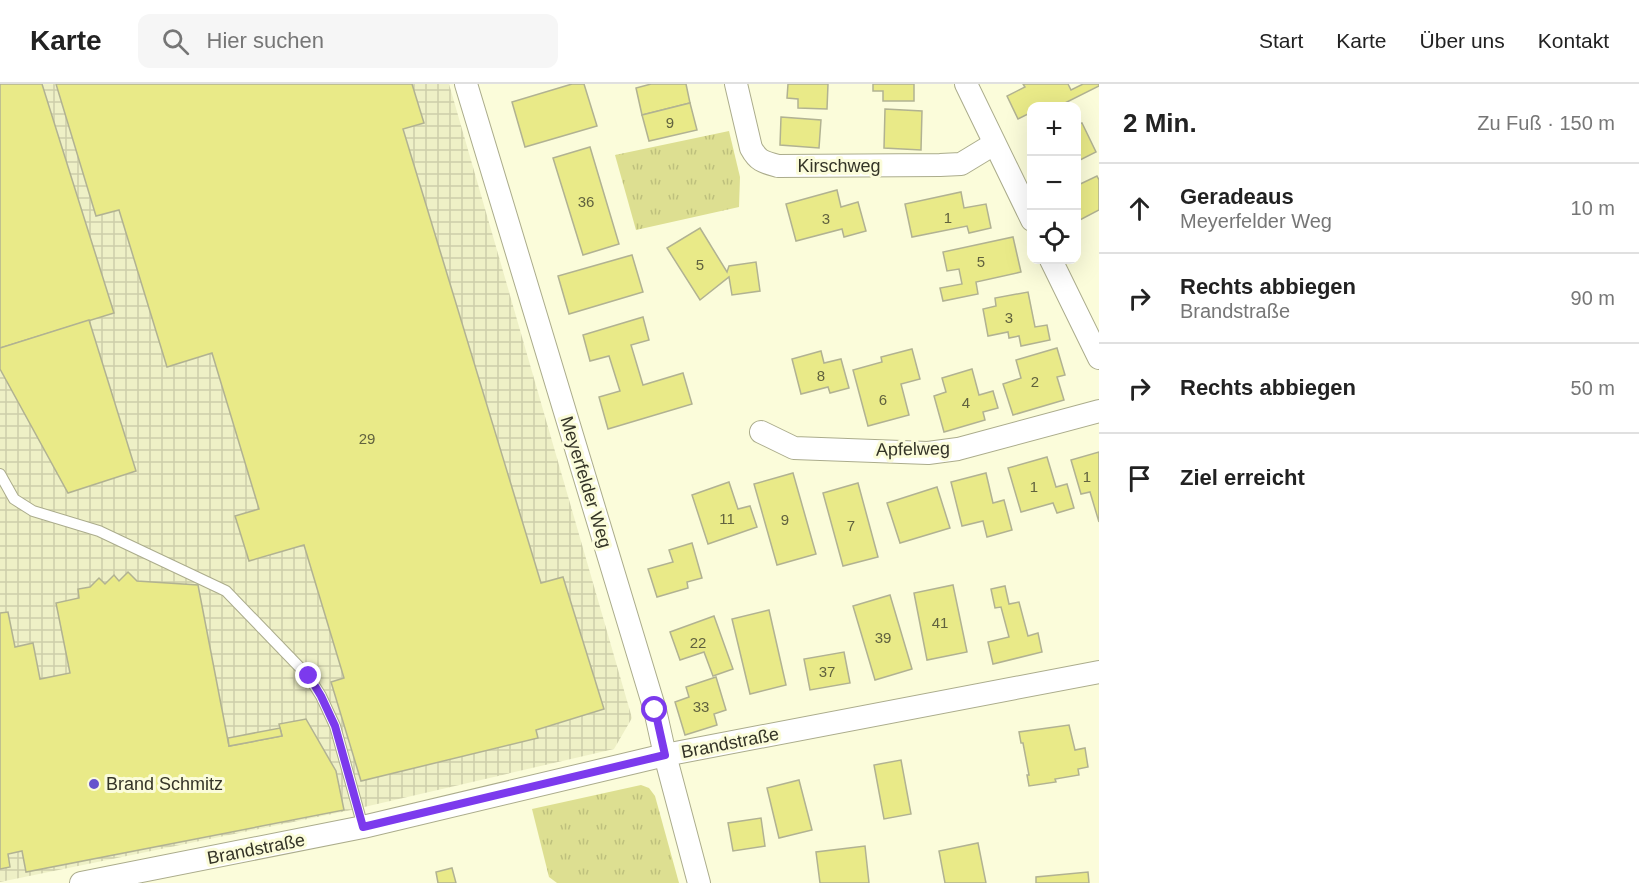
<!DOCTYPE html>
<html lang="de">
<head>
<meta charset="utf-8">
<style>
  :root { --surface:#fff; --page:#f6f6f6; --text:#222; --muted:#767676; --line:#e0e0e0 }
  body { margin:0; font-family:Arial,sans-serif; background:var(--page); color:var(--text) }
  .controls { position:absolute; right:18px; top:18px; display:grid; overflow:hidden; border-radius:12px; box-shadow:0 6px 24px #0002 }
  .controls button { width:54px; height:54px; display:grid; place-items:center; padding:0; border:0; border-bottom:2px solid var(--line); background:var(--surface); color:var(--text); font:30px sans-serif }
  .stop { position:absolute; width:18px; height:18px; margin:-14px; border:4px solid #7c3aed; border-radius:50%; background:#fff }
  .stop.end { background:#7c3aed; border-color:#fff; box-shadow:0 2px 6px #0008 }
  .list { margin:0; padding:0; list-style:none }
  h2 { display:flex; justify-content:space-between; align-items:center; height:78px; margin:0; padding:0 24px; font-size:26px }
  h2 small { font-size:20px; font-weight:400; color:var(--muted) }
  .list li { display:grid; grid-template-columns:39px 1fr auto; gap:18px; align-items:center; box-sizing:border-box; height:90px; padding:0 24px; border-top:2px solid var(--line) }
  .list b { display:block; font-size:22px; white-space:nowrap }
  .list p { margin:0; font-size:20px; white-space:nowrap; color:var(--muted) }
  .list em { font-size:20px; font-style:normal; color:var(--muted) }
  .icon { flex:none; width:33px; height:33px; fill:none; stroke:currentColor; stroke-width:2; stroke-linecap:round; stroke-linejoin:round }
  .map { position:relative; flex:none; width:1099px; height:799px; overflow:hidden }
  header { display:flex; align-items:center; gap:36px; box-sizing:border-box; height:84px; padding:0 30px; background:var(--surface); border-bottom:2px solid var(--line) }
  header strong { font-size:28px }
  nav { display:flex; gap:33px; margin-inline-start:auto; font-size:21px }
  .search { width:420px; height:54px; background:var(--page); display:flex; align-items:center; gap:15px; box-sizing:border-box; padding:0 21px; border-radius:12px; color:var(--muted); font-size:22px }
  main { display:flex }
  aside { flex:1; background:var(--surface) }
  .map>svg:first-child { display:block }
  .industrial { fill:url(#industrial-grid) }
  .grass { fill:url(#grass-tufts) }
  .building { fill:#e9ea88; stroke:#b1b292; stroke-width:1.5 }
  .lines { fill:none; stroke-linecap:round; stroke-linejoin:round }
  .lane-casing { stroke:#abac8c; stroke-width:12 }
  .street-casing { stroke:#abac8c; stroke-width:24 }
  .lane { stroke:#fff; stroke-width:10 }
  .street { stroke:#fff; stroke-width:22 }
  .route { stroke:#7c3aed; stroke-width:8 }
  .poi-dot { fill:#6654cd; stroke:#fbfcda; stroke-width:2 }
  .labels { text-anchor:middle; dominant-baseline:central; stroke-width:6; stroke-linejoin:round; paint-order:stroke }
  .number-label { font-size:15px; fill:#61623f }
  .street-label { font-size:18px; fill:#343427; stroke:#fbfcda }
  .poi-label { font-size:18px; fill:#343427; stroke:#fbfcda; text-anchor:start }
</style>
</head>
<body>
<header>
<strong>Karte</strong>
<div class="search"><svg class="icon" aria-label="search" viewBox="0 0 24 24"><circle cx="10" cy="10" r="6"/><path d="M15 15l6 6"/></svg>Hier suchen</div>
<nav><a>Start</a><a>Karte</a><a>Über uns</a><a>Kontakt</a></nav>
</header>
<main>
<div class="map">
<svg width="1099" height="799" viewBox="0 0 1099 799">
  <defs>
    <pattern id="industrial-grid" width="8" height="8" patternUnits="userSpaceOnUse" patternTransform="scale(1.5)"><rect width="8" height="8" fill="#eef0c6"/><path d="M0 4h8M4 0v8" fill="none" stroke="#cdceaa"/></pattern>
    <pattern id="grass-tufts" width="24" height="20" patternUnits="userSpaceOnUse" patternTransform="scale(1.5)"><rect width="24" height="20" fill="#dddf91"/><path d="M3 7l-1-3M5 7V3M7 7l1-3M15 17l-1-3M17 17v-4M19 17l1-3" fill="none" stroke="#bec07d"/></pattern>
  </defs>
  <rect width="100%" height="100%" fill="#fbfcda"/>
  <polygon class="industrial" points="0,0 449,0 632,634 614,665 347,727 0,798"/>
  <g class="grass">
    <polygon points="729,47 740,93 739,123 636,146 615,71"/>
    <polygon points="641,701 649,704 655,712 679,799 557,799 549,793 532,725"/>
  </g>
  <g class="building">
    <polygon points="0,0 42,0 114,229 0,264"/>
    <polygon points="56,0 412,0 424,39 403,45 541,499 563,493 604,625 536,646 538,654 361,697 331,598 344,594 304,461 249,477 235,432 259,425 212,269 167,283 119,126 96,132"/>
    <polygon points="572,0 584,0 597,42 525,63 512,18"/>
    <polygon points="651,0 686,0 690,19 642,31 636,4"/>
    <polygon points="788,0 828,0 827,25 798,24 798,15 787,14"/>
    <polygon points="873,0 914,0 914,17 883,17 883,7 873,7"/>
    <polygon points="1023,0 1068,0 1071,6 1083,0 1099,0 1099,2 1059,22 1051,22 1050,19 1043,22 1032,22 1032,28 1018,35 1007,12 1025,3"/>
    <polygon points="690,19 697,46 649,57 642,31"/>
    <polygon points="885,25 922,27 921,66 884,64"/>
    <polygon points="781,33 821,36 819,64 780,61"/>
    <polygon points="1082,39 1096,68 1076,78 1076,41"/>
    <polygon points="590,63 619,160 583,171 553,74"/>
    <polygon points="1097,92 1099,96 1099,126 1076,138 1076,102"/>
    <polygon points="837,106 841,123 858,118 866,147 844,153 842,145 796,157 786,120"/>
    <polygon points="961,108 964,124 986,120 991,144 969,149 967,142 912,153 905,120"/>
    <polygon points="700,144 727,188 729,182 756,178 760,207 732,211 729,193 700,216 667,164"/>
    <polygon points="1013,153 1021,188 976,198 978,210 943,217 940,204 962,200 959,185 947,187 943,168"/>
    <polygon points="632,171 643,208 569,230 558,192"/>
    <polygon points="1028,208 1035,243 1047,241 1050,256 1021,262 1019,252 1009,254 1008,248 988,252 983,225 996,222 995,214"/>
    <polygon points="643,233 649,256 631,261 643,301 683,289 692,320 608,345 599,313 620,307 609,272 590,277 583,251"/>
    <polygon points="89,236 136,387 68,409 0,285 0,264"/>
    <polygon points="1057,264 1065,291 1057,293 1064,316 1013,331 1003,300 1021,294 1016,276"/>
    <polygon points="912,265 920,295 901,300 909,331 868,342 853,286 882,278 881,273"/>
    <polygon points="821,267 824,279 841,275 849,304 830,309 828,303 801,310 792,275"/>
    <polygon points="972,285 979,311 993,307 998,324 983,328 985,336 944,348 934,312 946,308 942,294"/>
    <polygon points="1099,368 1099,438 1090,408 1081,410 1071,376"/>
    <polygon points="1047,373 1056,403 1067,400 1074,424 1057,429 1053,419 1021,428 1008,384"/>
    <polygon points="793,389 816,470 777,481 754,400"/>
    <polygon points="986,389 993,419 1004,416 1012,446 987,453 983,437 962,442 951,398"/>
    <polygon points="729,398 738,425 750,422 757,443 708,460 692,411"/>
    <polygon points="858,399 878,473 843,482 823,409"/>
    <polygon points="937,403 950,444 900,459 887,419"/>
    <polygon points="692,459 702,494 687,498 688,504 657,513 648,485 673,478 669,466"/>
    <polygon points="128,488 137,497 198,501 229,662 282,652 279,640 306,635 336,687 344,726 26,788 22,767 8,770 10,783 0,785 0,529 8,528 15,563 33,559 40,595 70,589 56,519 79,514 78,505 90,503 99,494 105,500 114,491 119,497"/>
    <polygon points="953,501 967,568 927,576 914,509"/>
    <polygon points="1005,502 1009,520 1019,518 1028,552 1038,549 1042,568 993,580 988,558 1009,553 1001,523 995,524 991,505"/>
    <polygon points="890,511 912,585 875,596 853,522"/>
    <polygon points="769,526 786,601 750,610 732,535"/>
    <polygon points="714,532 733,585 713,592 704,568 680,576 670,548"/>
    <polygon points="844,568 850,599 810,606 804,575"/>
    <polygon points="716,593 726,626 714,630 717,641 685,651 675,618 689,613 686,603"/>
    <polygon points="1069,641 1075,666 1085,664 1088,683 1078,685 1079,691 1055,695 1056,698 1029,702 1027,691 1029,691 1023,659 1021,659 1019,648"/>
    <polygon points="280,644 282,652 229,662 228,654"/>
    <polygon points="901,676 911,730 884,735 874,681"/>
    <polygon points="799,696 812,746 779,754 767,704"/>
    <polygon points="761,734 765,762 733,767 728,739"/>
    <polygon points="978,759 986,799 945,799 939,767"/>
    <polygon points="865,762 869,799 820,799 816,768"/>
    <polygon points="452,784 456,799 438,799 436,788"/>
    <polygon points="1088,788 1089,799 1036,799 1036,793"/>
  </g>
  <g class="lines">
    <defs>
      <polyline id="lane" points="0,390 14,415 33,427 99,447 226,507 309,593 321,612 335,642 363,743"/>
      <g id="street">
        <polyline points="466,0 655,626 665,671 699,799"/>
        <path d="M736,0L751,64C758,77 763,78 778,82L940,81L961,80L994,60"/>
        <polyline points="966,0 1032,136"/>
        <polyline points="1051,176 1099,274"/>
        <polyline points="761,348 794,364 928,369 958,365 1099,327"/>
        <polyline points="81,799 363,743 665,671 1099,588"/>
      </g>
    </defs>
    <use href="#lane" class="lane-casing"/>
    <use href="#street" class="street-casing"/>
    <use href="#lane" class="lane"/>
    <use href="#street" class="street"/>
  </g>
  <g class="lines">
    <polyline class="route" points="309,592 321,612 335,642 363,743 665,671 655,626"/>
  </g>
  <circle class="poi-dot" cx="94" cy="700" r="6"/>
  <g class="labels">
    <g class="number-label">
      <text x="670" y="38">9</text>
      <text x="586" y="117">36</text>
      <text x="948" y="133">1</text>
      <text x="826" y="134">3</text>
      <text x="981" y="177">5</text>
      <text x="700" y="180">5</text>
      <text x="1009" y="233">3</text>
      <text x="821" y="291">8</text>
      <text x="1035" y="297">2</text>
      <text x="883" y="315">6</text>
      <text x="966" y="318">4</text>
      <text x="367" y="354">29</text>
      <text x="1087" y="392">1</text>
      <text x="1034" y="402">1</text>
      <text x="727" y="434">11</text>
      <text x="785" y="435">9</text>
      <text x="851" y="441">7</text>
      <text x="940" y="538">41</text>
      <text x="883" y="553">39</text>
      <text x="698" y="558">22</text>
      <text x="827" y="587">37</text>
      <text x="701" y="622">33</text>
    </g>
    <g class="street-label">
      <text x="839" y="82">Kirschweg</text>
      <text transform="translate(913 365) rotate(-1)">Apfelweg</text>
      <text transform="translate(586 398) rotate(73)">Meyerfelder Weg</text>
      <text transform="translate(730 659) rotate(-11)">Brandstraße</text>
      <text transform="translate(256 765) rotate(-11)">Brandstraße</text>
    </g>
    <g class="poi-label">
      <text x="106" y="700">Brand Schmitz</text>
    </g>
  </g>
</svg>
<div class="controls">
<button>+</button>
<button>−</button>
<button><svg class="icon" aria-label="locate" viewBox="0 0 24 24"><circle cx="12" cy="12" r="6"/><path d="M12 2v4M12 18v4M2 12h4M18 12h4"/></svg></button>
</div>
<div class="stop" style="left:655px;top:626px"></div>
<div class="stop end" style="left:309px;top:592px"></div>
</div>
<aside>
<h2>2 Min.<small>Zu Fuß · 150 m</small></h2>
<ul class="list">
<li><svg class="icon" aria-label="ahead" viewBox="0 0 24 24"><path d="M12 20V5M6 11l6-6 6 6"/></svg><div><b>Geradeaus</b><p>Meyerfelder Weg</p></div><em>10 m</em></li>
<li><svg class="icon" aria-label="right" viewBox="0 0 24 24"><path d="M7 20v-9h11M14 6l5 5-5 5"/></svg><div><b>Rechts abbiegen</b><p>Brandstraße</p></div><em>90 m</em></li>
<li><svg class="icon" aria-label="right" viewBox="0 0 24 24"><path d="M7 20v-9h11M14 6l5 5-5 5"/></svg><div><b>Rechts abbiegen</b></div><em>50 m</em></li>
<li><svg class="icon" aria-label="arrive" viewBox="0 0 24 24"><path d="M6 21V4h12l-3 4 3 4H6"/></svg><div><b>Ziel erreicht</b></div></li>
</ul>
</aside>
</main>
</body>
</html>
